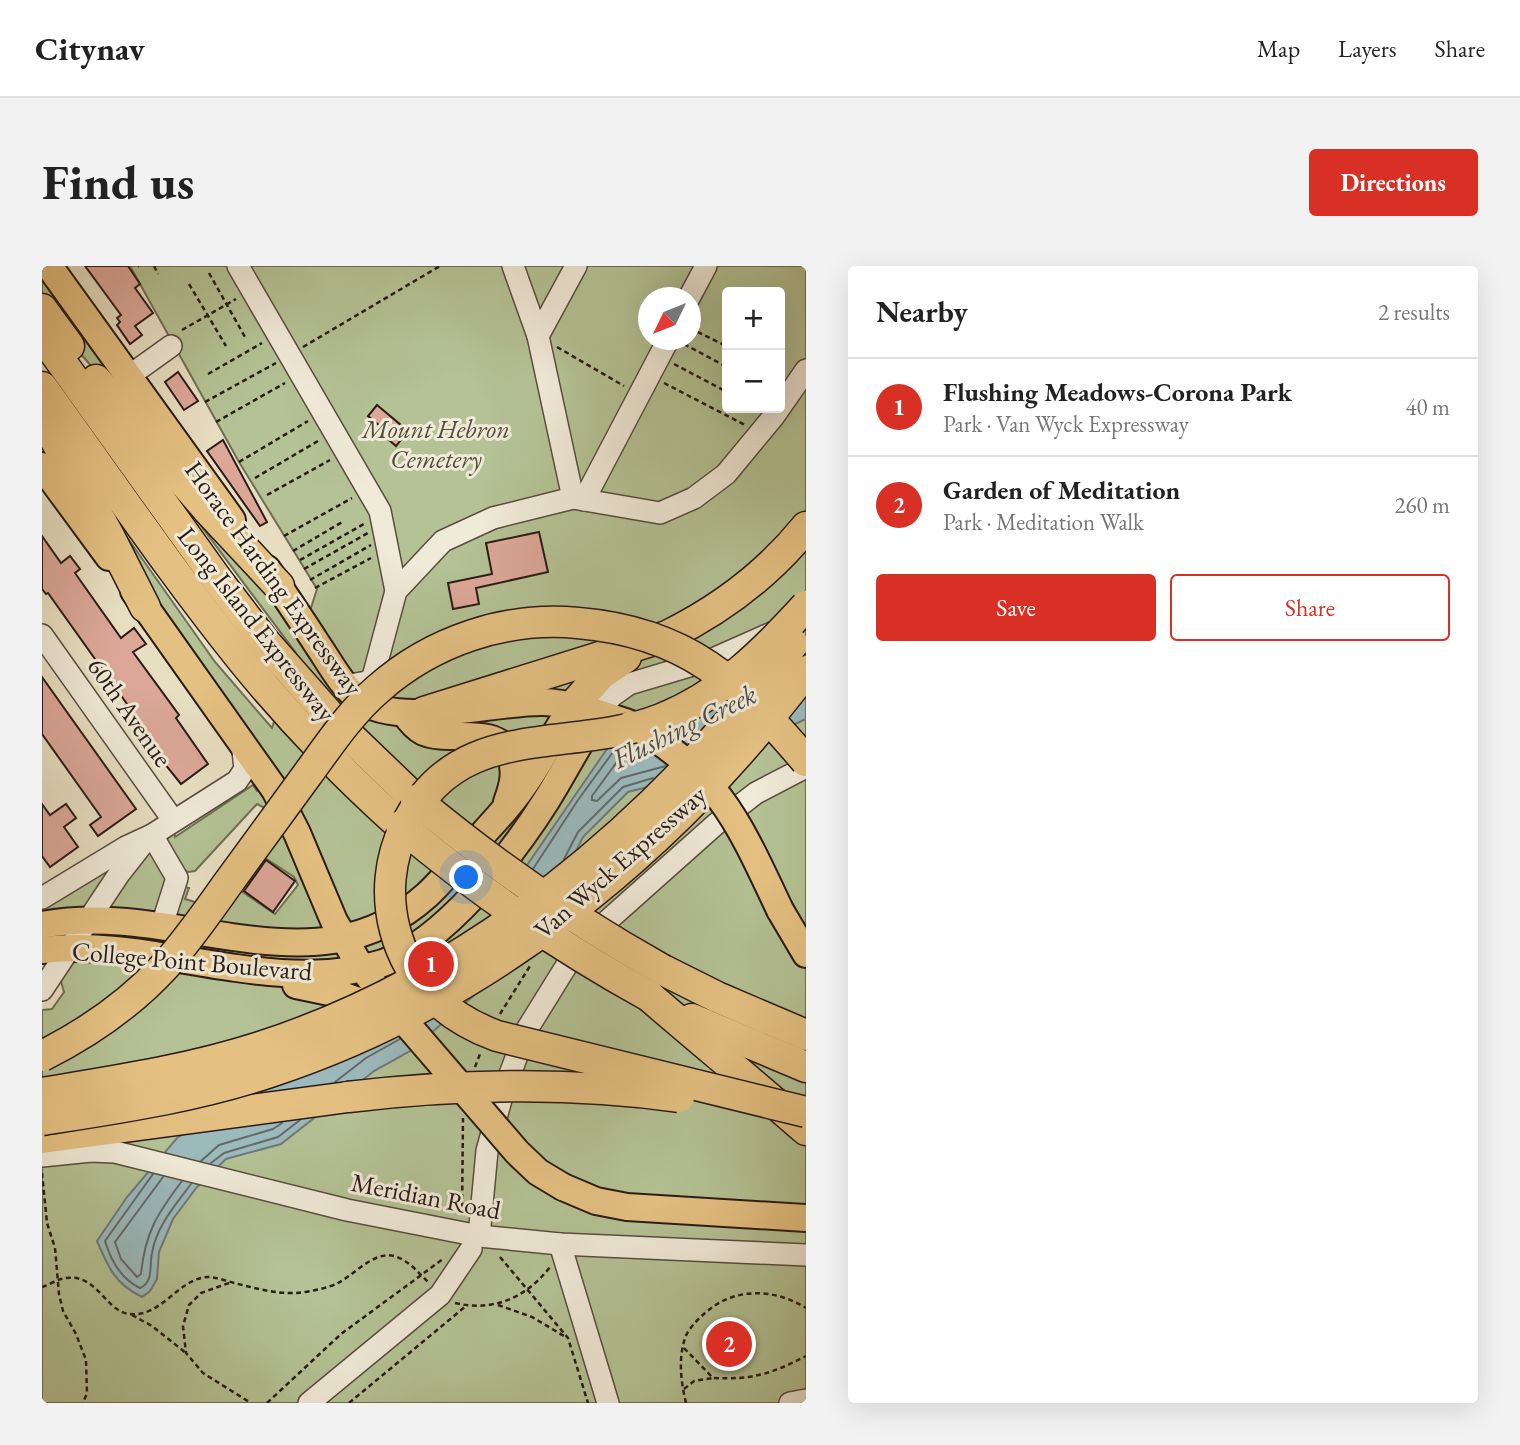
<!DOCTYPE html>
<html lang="en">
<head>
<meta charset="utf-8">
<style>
  :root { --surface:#fff; --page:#f2f2f2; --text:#222; --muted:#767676; --line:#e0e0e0; --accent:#d93025 }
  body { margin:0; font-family:"EB Garamond",serif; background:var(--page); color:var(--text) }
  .controls { position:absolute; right:21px; top:21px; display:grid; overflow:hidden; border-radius:7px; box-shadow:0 7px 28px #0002 }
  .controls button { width:63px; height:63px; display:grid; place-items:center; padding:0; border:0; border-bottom:2px solid var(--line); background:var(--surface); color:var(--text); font:35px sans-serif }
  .compass { position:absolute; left:596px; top:21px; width:63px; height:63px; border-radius:50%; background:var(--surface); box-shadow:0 7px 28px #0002; rotate:227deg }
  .you { position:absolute; left:425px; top:612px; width:24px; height:24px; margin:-18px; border:5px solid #fff; border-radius:50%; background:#1a73e8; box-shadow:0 0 0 10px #1a73e833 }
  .badge { display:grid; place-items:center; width:46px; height:46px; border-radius:50%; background:var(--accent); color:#fff; font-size:23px; font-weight:700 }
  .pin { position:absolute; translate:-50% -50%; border:4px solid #fff; box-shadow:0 2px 7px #0006 }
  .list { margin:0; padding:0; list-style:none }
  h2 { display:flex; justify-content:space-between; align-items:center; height:91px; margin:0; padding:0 28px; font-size:30px }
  h2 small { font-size:23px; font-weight:400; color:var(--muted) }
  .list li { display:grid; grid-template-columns:46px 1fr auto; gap:21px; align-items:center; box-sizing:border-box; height:98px; padding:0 28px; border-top:2px solid var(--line) }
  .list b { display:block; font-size:26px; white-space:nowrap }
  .list p { margin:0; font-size:23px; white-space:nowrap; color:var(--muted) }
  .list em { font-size:23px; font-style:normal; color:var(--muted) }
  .actions { display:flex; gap:14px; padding:21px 28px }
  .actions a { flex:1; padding:16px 0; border:2px solid var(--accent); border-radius:7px; text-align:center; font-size:24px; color:var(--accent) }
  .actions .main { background:var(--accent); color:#fff }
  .map { position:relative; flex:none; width:764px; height:1137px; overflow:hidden; border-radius:7px }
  header { display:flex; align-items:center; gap:42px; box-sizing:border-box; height:98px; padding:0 35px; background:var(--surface); border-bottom:2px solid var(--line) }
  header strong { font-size:33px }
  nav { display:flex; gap:38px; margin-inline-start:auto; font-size:24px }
  .intro { display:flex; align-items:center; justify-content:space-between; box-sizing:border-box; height:168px; padding:0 42px }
  h1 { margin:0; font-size:49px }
  .button { padding:18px 32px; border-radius:7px; background:var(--accent); color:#fff; font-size:24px; font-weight:700 }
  main { display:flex; gap:42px; padding:0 42px }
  aside { flex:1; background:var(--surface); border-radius:7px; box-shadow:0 7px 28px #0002 }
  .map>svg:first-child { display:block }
  .green { fill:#b4c295; stroke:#6e6e55; stroke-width:2; fill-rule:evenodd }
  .water { fill:#9cbabe; stroke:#6e7a7a; stroke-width:2 }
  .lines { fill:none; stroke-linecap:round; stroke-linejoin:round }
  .shore { stroke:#626a6a; stroke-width:2 }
  .building { fill:#dca799; stroke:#291b15; stroke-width:2 }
  .minor-casing { stroke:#594c40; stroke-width:24 }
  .major-casing { stroke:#291b15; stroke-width:30 }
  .highway-casing { stroke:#291b15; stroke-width:33 }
  .path { stroke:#291b15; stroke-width:2.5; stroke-dasharray:5 3.5; stroke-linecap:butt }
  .minor { stroke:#f0ead8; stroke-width:21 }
  .major { stroke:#e4c082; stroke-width:26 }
  .highway { stroke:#e4c082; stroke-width:30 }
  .major-bridge-casing { stroke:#291b15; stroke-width:30; stroke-linecap:butt }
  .highway-bridge-casing { stroke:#291b15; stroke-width:33; stroke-linecap:butt }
  .major-bridge { stroke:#e4c082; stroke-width:26 }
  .highway-bridge { stroke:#e4c082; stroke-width:30 }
  .labels { text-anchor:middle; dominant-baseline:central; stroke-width:6; stroke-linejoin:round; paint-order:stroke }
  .park-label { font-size:26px; font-style:italic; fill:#534d3b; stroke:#f0ead8 }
  .street-label { font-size:26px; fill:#291b15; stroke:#f0ead8 }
  .water-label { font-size:28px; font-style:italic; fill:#4c4b48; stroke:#f0ead8 }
</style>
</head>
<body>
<header>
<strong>Citynav</strong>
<nav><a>Map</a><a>Layers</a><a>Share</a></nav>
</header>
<div class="intro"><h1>Find us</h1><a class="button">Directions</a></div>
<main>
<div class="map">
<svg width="764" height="1137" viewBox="0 0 764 1137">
  <rect width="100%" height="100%" fill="#e8dfc3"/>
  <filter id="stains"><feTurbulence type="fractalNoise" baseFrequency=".00286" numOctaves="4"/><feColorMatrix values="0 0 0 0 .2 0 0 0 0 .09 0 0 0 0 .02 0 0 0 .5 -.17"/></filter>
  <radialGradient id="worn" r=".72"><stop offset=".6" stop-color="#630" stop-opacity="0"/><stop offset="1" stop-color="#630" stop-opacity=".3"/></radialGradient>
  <g class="green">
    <path d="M88,0H764V1137H0V744L10,743L22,726L0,650V632L131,554L133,571L211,519L215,525L222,522L280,610L116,344L70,250L173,396L230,462L254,387L121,209L226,325L259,373L275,323L197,196ZM685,26H738V142H685ZM606,32H648V74H606ZM215,538L221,541L230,564L214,586L252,611L256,619L233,648L189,618L156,637L143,633L147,622L142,621L141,603L146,606L153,605Z"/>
    <polygon points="0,11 124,187 37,86 0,34"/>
  </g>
  <path class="water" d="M764,408V453L636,513L586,526L541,571L490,670L464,701L370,784L332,805L239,878L184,893L155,921L131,953L117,986L115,1013L108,1025L100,1031C73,1018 66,1001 55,975L85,931L135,872L258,798L452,647L567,480L635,452L725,426Z"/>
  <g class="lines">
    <g class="shore">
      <polyline points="601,483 577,493 550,530 550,534 555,535 579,512 624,500"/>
      <polyline points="522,593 536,566 581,521 611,512"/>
      <polyline points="491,603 536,534 571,486 584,480"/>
      <polyline points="293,816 324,792 358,773"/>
      <polyline points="159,895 177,879 231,863 240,857"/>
      <polyline points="169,897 182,887 236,871 258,854"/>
      <path d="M111,908L63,975C69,995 79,1013 98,1022C112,1016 107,1000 110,987C114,961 134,938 149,918"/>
      <path d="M121,911L73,976L79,993L95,1011L99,1008C103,967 115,948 140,915"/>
    </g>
  </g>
  <g class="building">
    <polygon points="43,0 86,0 98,18 93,22 111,47 93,60 100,69 88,78 75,59 78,56 75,52 79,49"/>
    <polygon points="136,106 156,135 142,144 123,116"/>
    <polygon points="335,139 366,165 354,180 346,173 349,169 326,150"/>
    <polygon points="181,174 225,256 218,260 165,185"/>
    <polygon points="497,266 506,306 434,322 437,338 411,343 406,317 450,308 444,277"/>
    <polygon points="0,270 19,297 28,290 38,303 33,307 79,372 92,362 104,378 91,386 137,449 134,452 166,498 139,518 110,482 112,481 82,440 85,438 6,327 4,328 0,323"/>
    <polygon points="0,411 94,543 56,570 48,559 59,551 0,468"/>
    <polygon points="0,538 8,549 24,538 34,552 22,561 36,581 8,601 0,590"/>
    <polygon points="224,594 253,615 231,646 202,625"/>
  </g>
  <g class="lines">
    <defs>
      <g id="minor">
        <polyline points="196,0 338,245 354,325"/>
        <polyline points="471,0 496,70 531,232"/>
        <polyline points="647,32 664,0"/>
        <polyline points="496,70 534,0"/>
        <polyline points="87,110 129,80"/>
        <polyline points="542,234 626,74"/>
        <polyline points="0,369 131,554"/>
        <polyline points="307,419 325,416 331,411 354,325 401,275 451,252 531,232 618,247 652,232 684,208 732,150 764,104"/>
        <polyline points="556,447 570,430 587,418 671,393 732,366"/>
        <polyline points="110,569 135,612 120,659"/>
        <polyline points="0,632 84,581 110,569 195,515 203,503 200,476"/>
        <polyline points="0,724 77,608 103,575"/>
        <polyline points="0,890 49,885 73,886 305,944 437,970 518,978 764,989"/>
        <polyline points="437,970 445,885 460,830 484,765 536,681 674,558 714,527 764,501"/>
        <polyline points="518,978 566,1137"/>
        <polyline points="267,1137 398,1029 429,983"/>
        <polyline points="748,1137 764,1134"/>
      </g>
      <g id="major">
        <polyline points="7,0 190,254"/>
        <polyline points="0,200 67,291"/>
        <path d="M225,303C242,328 259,353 275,378C288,397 299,419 317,433C355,463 453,435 501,436C531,437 561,449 589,458"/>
        <polyline points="92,325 233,524 255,567 292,655 314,693 330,715"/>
        <path d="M363,447C368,455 374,462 382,466C408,477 453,458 468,489C475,505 471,520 465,536"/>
        <polyline points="738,644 764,688"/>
        <path d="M0,659C65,647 126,662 190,671C263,682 327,681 385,629C400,615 414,598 428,582C448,560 470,538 486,513C502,490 514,464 530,441"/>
        <path d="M0,684C66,676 129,693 194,702C243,709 293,712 341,697C402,676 470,589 504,535C520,510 533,483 550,458"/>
        <polyline points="254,719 297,728 338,743"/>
        <polyline points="521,921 554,935 585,941 764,952"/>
      </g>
      <g id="highway">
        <polyline points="0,43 27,80"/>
        <polyline points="0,69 177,316 222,375 297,460 374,534"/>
        <polyline points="54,114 166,244 237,320"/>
        <path d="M0,121C66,212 130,307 201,395C249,454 302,509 359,560"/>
        <polyline points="0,150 66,268 103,341"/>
        <polyline points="530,441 559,408 584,391"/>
        <path d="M382,446L625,370C680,343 726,308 764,261"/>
        <polyline points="621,704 675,731 764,769"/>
        <path d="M607,730C659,775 712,818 764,864"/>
        <polyline points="650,753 764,801"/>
        <polyline points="0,872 306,831"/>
      </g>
    </defs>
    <use href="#minor" class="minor-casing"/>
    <use href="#major" class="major-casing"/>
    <use href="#highway" class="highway-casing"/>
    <g class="path">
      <polyline points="96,0 97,0"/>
      <polyline points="112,0 116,8"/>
      <polyline points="167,7 203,71"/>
      <polyline points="147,18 184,80"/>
      <polyline points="648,62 684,80"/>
      <polyline points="140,64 194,33"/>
      <polyline points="642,78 685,101"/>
      <polyline points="261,81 398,0"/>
      <polyline points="515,81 582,120"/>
      <polyline points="738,97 745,101"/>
      <polyline points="632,98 685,126"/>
      <polyline points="166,108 220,77"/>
      <polyline points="622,117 703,159"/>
      <polyline points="163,136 234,97"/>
      <polyline points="174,156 243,117"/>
      <polyline points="197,196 266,155"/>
      <polyline points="213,212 276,175"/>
      <polyline points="225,229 288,194"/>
      <polyline points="242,270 310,232"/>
      <polyline points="251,285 302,255"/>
      <polyline points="258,294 322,258"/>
      <polyline points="262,303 326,267"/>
      <polyline points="268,314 329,279"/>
      <polyline points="273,322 329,292"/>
      <polyline points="458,748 488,700"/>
      <polyline points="433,801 438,788"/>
      <polyline points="0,907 5,957 13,982 17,1028 21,1045 34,1068 44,1094 45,1127 41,1137"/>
      <polyline points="420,950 421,852"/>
      <polyline points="458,991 526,1072 546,1137"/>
      <polyline points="187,1017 159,1027 147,1039 141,1060 144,1087 161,1107 209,1137"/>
      <path d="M0,1021C6,1019 13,1015 19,1013C55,1004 61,1044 87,1048C120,1052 136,1012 166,1011C174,1011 185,1015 192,1017C213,1022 233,1028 255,1027C267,1026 286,1022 296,1017C313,1008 332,985 352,990C366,994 376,1006 386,1016"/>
      <path d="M413,1037C451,1046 484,1032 508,1001"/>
      <polyline points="456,1039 490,1051 522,1070"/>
      <polyline points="90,1049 110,1060 144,1087"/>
      <path d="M642,1082L671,1112C709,1114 730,1108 764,1090"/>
      <polyline points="642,1123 652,1115 671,1112"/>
      <polyline points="225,1137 299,1068 401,993"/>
      <polyline points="307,1137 424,1040"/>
      <path d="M644,1137C639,1116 636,1094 643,1072C646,1063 656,1053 663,1047C692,1021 732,1022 764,1042"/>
    </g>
    <use href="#minor" class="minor"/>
    <use href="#major" class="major"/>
    <use href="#highway" class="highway"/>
    <defs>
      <g id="major-bridge">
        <path d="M589,458C677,507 697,557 738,644"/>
        <polyline points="364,757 475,886 496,906 521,921"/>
      </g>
      <g id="highway-bridge">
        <path d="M764,340C721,387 679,429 619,453C527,489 415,451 363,561C347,593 344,630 353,664C367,717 405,752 455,770L764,846"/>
        <path d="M374,534C452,599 533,655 621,704"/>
        <path d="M359,560C436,625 518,681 607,730"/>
        <path d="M0,790C46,767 88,738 123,700C145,675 165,647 184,620C211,583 238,546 265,509C287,479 308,447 336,423C390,375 464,350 536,357C645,366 697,416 764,495"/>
        <path d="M0,827C73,815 147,804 218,781C435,711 615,557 751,378"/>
        <path d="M306,831C417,818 527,815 637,831"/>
        <path d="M0,854C77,842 154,831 228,806C444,735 628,585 764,405"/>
      </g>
    </defs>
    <use href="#major-bridge" class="major-bridge-casing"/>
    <use href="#highway-bridge" class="highway-bridge-casing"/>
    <use href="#major-bridge" class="major-bridge"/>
    <use href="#highway-bridge" class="highway-bridge"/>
  </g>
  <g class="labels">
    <g class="park-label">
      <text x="394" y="163">Mount Hebron<tspan x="394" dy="30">Cemetery</tspan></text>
    </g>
    <g class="street-label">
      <text transform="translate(232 312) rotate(54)">Horace Harding Expressway</text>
      <text transform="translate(215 358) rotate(52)">Long Island Expressway</text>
      <text transform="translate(88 446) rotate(55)">60th Avenue</text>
      <text transform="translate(578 596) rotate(-41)">Van Wyck Expressway</text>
      <text transform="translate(150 695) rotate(5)">College Point Boulevard</text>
      <text transform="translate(384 930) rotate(11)">Meridian Road</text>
    </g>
    <g class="water-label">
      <text transform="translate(642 460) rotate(-26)">Flushing Creek</text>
    </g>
  </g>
  <rect width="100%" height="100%" filter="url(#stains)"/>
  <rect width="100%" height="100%" fill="url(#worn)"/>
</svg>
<div class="controls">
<button>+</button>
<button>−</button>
</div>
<svg class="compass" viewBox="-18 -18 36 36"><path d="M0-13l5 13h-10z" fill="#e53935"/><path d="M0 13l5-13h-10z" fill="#767676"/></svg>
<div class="you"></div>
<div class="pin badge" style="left:389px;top:698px">1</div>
<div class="pin badge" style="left:687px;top:1078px">2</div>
</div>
<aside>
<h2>Nearby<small>2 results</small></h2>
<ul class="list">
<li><span class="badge">1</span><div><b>Flushing Meadows-Corona Park</b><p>Park · Van Wyck Expressway</p></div><em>40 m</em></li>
<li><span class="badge">2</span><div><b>Garden of Meditation</b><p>Park · Meditation Walk</p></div><em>260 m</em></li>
</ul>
<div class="actions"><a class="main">Save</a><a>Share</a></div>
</aside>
</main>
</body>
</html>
